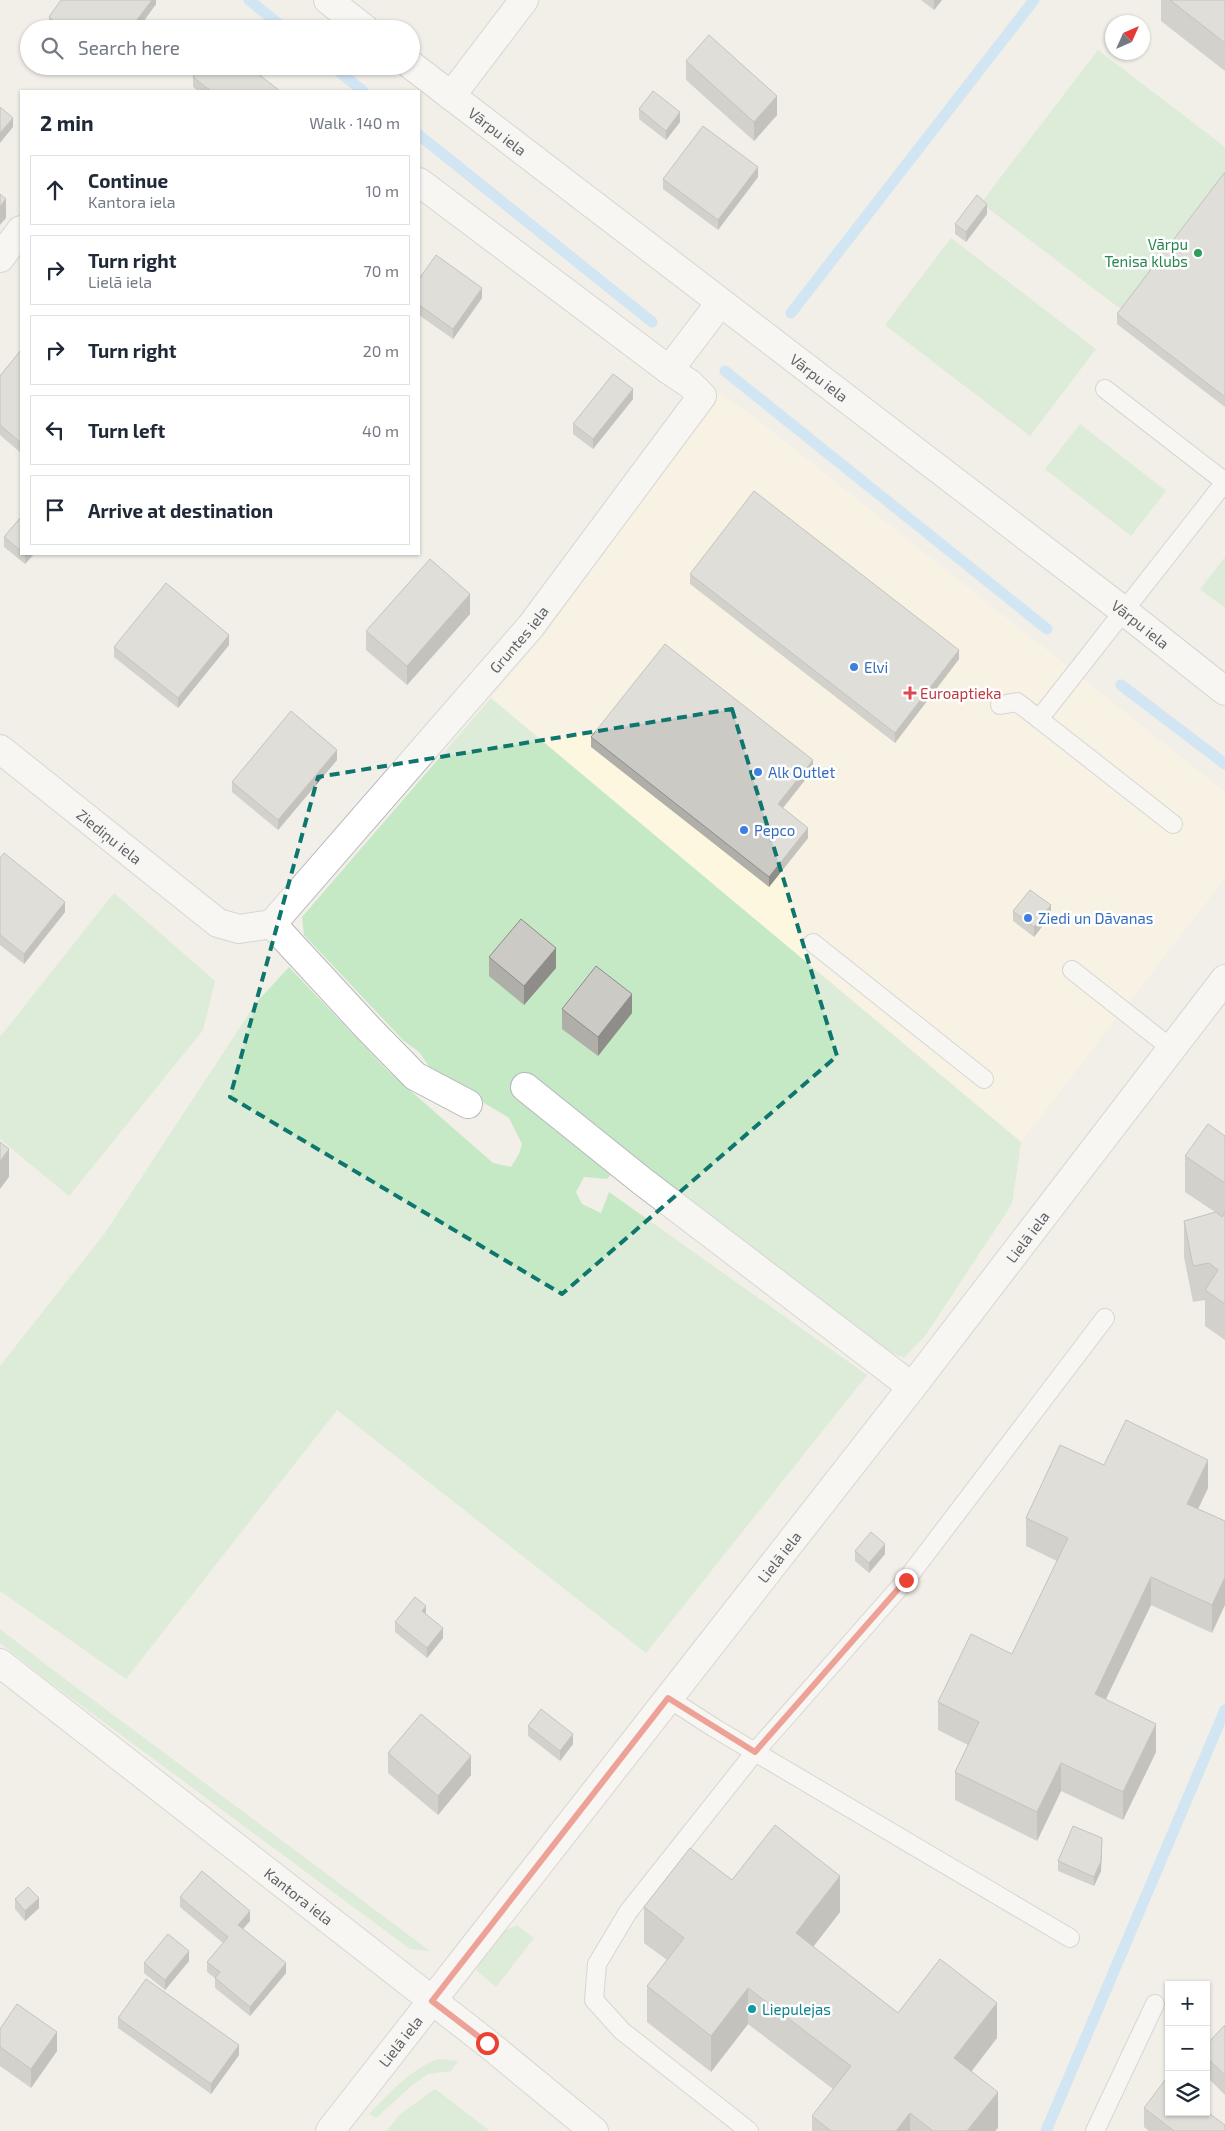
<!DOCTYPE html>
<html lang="en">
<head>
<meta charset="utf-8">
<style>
  :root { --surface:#fff; --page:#f6f6f7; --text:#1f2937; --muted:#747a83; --line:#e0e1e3 }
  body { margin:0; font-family:"Exo 2",sans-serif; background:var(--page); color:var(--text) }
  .controls { position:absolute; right:15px; bottom:15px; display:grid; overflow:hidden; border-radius:0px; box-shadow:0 1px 4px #0004 }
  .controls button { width:45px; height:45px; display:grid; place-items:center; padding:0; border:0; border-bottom:1px solid var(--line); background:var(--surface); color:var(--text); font:25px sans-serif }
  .compass { position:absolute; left:1105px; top:15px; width:45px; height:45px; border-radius:50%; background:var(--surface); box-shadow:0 1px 4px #0004; rotate:45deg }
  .stop { position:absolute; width:15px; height:15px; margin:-11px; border:4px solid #ea4335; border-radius:50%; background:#fff }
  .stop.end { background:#ea4335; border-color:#fff; box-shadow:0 1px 5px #0008 }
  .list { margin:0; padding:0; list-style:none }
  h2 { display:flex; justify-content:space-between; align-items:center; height:65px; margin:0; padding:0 20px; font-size:21px }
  h2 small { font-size:16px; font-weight:400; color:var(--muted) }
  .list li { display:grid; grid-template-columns:32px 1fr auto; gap:15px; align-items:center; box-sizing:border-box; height:70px; margin:0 10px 10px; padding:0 10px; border:1px solid var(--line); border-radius:0px }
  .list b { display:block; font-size:19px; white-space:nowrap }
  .list p { margin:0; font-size:16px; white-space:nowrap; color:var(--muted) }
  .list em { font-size:16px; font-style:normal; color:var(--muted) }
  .icon { flex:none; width:28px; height:28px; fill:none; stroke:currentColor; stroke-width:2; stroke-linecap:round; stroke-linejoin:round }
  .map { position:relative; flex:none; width:1225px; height:2131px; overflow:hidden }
  .search { position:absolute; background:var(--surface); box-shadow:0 1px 4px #0004; left:20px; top:20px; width:400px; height:55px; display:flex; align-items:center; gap:12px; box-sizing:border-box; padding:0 18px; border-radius:28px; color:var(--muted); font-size:19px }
  .panel { position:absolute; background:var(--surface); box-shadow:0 1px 4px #0004; left:20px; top:90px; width:400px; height:465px; border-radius:0px }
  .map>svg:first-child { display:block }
  .commercial { fill:#fef7e0 }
  .green { fill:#c5e8c5 }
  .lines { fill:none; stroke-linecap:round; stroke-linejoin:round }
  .stream { stroke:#aadaff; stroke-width:11 }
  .service-casing { stroke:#b5b8bc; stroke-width:20 }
  .minor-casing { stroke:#b5b8bc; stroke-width:30 }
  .tertiary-casing { stroke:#b5b8bc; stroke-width:30 }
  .secondary-casing { stroke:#b6babf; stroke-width:30 }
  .service { stroke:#fff; stroke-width:18 }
  .minor { stroke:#fff; stroke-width:28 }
  .tertiary { stroke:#fff; stroke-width:28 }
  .secondary { stroke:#fff; stroke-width:28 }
  .wall { fill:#afaea9 }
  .shaded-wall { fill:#8f8d8a }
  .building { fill:#cccac5; stroke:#8f8d8a }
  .route { stroke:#ea4335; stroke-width:6 }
  .marked { fill:none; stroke:#0f766e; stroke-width:4; stroke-dasharray:10 6; stroke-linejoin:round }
  .leisure-dot { fill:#2e9e5b; stroke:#fff; stroke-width:2 }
  .shop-dot { fill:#3f7fe0; stroke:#fff; stroke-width:2 }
  .health-dot { fill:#e0444e; stroke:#fff; stroke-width:2 }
  .culture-dot { fill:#0f9aa8; stroke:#fff; stroke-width:2 }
  .labels { text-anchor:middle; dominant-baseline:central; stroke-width:5; stroke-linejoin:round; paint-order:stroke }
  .street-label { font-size:15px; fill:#5f6368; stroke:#fff }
  .leisure-label { font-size:15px; fill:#27864d; stroke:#fff; text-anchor:end }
  .shop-label { font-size:15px; fill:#366cbe; stroke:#fff; text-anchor:start }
  .health-label { font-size:15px; fill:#be3a42; stroke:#fff; text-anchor:start }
  .culture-label { font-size:15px; fill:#0d838f; stroke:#fff; text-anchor:start }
</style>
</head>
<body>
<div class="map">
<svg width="1225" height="2131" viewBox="0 0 1225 2131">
  <rect width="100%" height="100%" fill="#f1efe8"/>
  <polygon class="commercial" points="690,385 718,393 753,416 1225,792 1225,878 1021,1142 491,698 554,624 530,604 678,403"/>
  <g class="green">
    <polygon points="1098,50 1225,147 1225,174 1122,310 981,203"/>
    <polygon points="951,238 1096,349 1030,436 885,325"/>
    <polygon points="1080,424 1166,491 1131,536 1045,469"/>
    <polygon points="1225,557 1225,608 1200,589"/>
    <polygon points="491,698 1021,1142 1012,1204 925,1336 904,1358 868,1342 624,1162 607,1179 584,1177 576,1192 582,1204 601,1213 609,1192 867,1375 646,1653 337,1410 126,1679 0,1591 0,1366 105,1233 256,1003 289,967 388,1071 493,1163 511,1167 519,1154 522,1144 509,1118 433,1072 419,1052 404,1041 304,935 302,917"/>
    <polygon points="114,893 215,981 203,1030 69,1196 0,1139 0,1037"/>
    <polygon points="0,1629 53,1670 430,1951 410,1949 51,1683 0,1643"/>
    <polygon points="517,1925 534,1938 496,1987 477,1971 477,1965 504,1931"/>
    <path d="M439,2059L458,2061L451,2071L428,2074L411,2086L376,2118L369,2114C390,2093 410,2069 439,2059Z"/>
    <polygon points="435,2089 490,2131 387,2131 399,2115"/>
  </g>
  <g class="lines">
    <g class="stream">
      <polyline points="249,0 285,29"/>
      <polyline points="332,66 363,91"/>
      <polyline points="419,135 652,322"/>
      <polyline points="791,313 1034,0"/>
      <polyline points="725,371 1047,629"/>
      <polyline points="1121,685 1225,764"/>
      <polyline points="1046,2131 1225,1710"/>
    </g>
    <defs>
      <g id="service">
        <polyline points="1105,389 1225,482"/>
        <polyline points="1000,705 1017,702 1039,719 1225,482"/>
        <polyline points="1039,719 1173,824"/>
        <polyline points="813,943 984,1079"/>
        <polyline points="1072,970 1172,1049"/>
        <polyline points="668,1698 716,1729 1070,1938"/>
        <polyline points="749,2131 622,2031 594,2000 597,1964 628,1912 755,1752 906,1580 1105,1318"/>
        <polyline points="1095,2131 1155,2004"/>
      </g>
      <g id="minor">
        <polyline points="328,0 365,29"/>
        <path id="s1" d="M411,65L1124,611L1225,691"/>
        <polyline points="451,96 524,0"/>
        <polyline points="419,182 669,370"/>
        <polyline points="0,258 21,230"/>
        <path id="s2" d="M0,749L218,923L239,929L272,924L531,626L702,396L690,384L669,370L720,303"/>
        <polyline points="272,924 368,1028 415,1076 468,1104"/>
        <polyline points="525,1087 642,1181 912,1387"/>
      </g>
      <g id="tertiary">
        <path id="s3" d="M330,2131L912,1387L1225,979"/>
      </g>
      <g id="secondary">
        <path id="s4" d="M0,1663L487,2043L594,2131"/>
      </g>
    </defs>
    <use href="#service" class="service-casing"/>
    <use href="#minor" class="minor-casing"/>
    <use href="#tertiary" class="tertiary-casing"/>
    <use href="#secondary" class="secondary-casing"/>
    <use href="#service" class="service"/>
    <use href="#minor" class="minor"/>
    <use href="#tertiary" class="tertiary"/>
    <use href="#secondary" class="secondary"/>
  </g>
  <g class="wall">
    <polygon points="156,0 156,4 138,29 51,29 49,27 49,17"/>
    <polygon points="921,0 942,0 934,10"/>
    <polygon points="1161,0 1225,0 1225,71 1161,21"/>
    <polygon points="686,61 777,115 754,141 686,80"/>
    <polygon points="102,66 110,66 107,70"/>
    <polygon points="193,77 280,91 198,91 193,87"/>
    <polygon points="639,109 680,122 666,140 639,119"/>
    <polygon points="1225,172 1225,407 1117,324 1117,314"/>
    <polygon points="758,177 718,230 663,189 663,179"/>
    <polygon points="987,214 966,242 955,234 955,224"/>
    <polygon points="419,279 482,298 453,339 419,315"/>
    <polygon points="21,350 21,453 0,435 0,376"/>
    <polygon points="633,399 593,449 573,434 573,424"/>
    <polygon points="21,517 21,554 34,554 25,564 4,547 4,537"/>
    <polygon points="690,574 959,659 895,743 690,584"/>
    <polygon points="470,614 407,685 366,650 366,631"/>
    <polygon points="229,645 178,708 114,657 114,647"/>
    <polygon points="591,737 813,770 783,808 808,838 769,887 591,747"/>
    <polygon points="337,760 278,830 232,792 232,782"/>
    <polygon points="0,858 65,912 24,964 0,945"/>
    <polygon points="1013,911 1051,915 1034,937 1013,921"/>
    <polygon points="489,957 556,968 524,1005 489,976"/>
    <polygon points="562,1009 632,1013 598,1056 562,1029"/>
    <polygon points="1225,1136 1225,1340 1205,1326 1205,1300 1193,1302 1184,1257 1184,1221 1215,1212 1185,1192 1185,1156"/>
    <polygon points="1104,1465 1208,1488 1198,1509 1225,1521 1212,1633 1151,1605 1105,1700 1156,1752 1123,1820 1061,1791 1037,1841 955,1800 955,1772 968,1745 938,1730 938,1702 1012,1654 1057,1561 1026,1546 1026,1518"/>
    <polygon points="855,1551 885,1554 869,1573 855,1561"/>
    <polygon points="426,1615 443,1638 427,1658 395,1632 395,1622"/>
    <polygon points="528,1726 573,1744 560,1761 528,1736"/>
    <polygon points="388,1753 471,1775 438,1815 388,1773"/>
    <polygon points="1102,1847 1101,1871 1094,1886 1058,1871 1058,1861"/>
    <polygon points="732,1880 840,1912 813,1947 898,2013 997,2038 972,2071 998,2128 995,2131 812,2131 812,2116 833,2089 748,2024 711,2072 647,2022 647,1986 667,1960 644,1943 644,1907"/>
    <polygon points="180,1897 250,1921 243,1929 286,1973 250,2016 215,1988 215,1978 207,1972 207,1962 223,1943 180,1907"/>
    <polygon points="15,1899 39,1908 25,1921 15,1909"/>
    <polygon points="189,1961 165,1990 144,1973 144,1963"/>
    <polygon points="118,2018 239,2055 211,2094 118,2028"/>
    <polygon points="1225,2025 1225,2095 1206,2076 1206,2045"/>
    <polygon points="0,2029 57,2051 31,2088 0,2066"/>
    <polygon points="1144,2108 1225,2131 1149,2131 1144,2127"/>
  </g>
  <g class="shaded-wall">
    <polygon points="152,0 156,0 156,4 138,29 130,29"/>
    <polygon points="934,0 942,0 934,10"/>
    <polygon points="777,96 777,115 754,141 754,122"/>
    <polygon points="680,112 680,122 666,140 666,131"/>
    <polygon points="13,118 13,127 0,143 0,133"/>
    <polygon points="758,167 758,177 718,230 718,220"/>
    <polygon points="6,199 6,218 0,225 0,206"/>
    <polygon points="987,204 987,214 966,242 966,232"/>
    <polygon points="482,288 482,298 453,339 453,329"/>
    <polygon points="633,389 633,399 593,449 593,439"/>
    <polygon points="25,554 34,554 25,564"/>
    <polygon points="470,594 470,614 407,685 407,666"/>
    <polygon points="229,635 229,645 178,708 178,698"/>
    <polygon points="959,650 959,659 895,743 895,733"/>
    <polygon points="337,750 337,760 278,830 278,820"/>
    <polygon points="813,760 813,770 778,814 778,804"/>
    <polygon points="808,828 808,838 769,887 769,877"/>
    <polygon points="65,902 65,912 24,964 24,954"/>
    <polygon points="1051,905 1051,915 1034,937 1034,927"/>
    <polygon points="556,948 556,968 524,1005 524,986"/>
    <polygon points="632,994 632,1013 598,1056 598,1037"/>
    <polygon points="9,1149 9,1177 0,1189 0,1161"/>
    <polygon points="1208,1460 1208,1488 1187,1532 1187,1504"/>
    <polygon points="885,1544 885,1554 869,1573 869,1563"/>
    <polygon points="1151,1577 1151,1605 1095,1722 1095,1694"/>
    <polygon points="1225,1577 1225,1605 1212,1633 1212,1605"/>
    <polygon points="426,1606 426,1616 422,1611"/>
    <polygon points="443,1628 443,1638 427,1658 427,1648"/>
    <polygon points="1156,1724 1156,1752 1123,1820 1123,1792"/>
    <polygon points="573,1734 573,1744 560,1761 560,1751"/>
    <polygon points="471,1756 471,1775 438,1815 438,1796"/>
    <polygon points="1061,1763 1061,1791 1037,1841 1037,1812"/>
    <polygon points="1102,1838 1101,1871 1094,1886 1094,1877"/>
    <polygon points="840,1876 840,1912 796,1969 796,1933"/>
    <polygon points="39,1898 39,1908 25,1921 25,1911"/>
    <polygon points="250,1911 250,1921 238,1934 238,1925"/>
    <polygon points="189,1951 189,1961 165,1990 165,1980"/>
    <polygon points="286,1963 286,1973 250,2016 250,2007"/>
    <polygon points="748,1988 748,2024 711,2072 711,2036"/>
    <polygon points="997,2003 997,2038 954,2093 954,2058"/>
    <polygon points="57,2032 57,2051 31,2088 31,2069"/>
    <polygon points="239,2045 239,2055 211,2094 211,2084"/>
    <polygon points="998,2092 998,2128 995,2131 967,2131"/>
    <polygon points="910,2113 910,2131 896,2131"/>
  </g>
  <g class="building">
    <polygon points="61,0 152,0 130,29 64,29 49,17"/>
    <polygon points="1170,0 1225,0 1225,43"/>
    <polygon points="709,35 777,96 754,122 686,61"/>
    <polygon points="201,66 248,66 280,91 211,91 193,77"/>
    <polygon points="653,91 680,112 666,131 639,109"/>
    <polygon points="0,107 13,118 0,133"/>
    <polygon points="703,126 758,167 718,220 663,179"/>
    <polygon points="1225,172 1225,397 1117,314"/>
    <polygon points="0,194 6,199 0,206"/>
    <polygon points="977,195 987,204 966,232 955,224"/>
    <polygon points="436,255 482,288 453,329 419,305 419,279"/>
    <polygon points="21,350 21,443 0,425 0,376"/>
    <polygon points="613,374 633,389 593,439 573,424"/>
    <polygon points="754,491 959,650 895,733 690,574"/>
    <polygon points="21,517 21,551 4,537"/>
    <polygon points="430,559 470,594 407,666 366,631"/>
    <polygon points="166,583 229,635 178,698 114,647"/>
    <polygon points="665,644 813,760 778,804 808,828 769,877 591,737"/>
    <polygon points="291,711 337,750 278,820 232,782"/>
    <polygon points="4,853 65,902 24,954 0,935 0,858"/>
    <polygon points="1030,890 1051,905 1034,927 1013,911"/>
    <polygon points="521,919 556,948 524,986 489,957"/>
    <polygon points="596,966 632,994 598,1037 562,1009"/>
    <polygon points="1208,1124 1225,1136 1225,1183 1185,1156"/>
    <polygon points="0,1142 9,1149 0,1161"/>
    <polygon points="1216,1212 1222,1217 1225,1212 1225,1304 1205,1290 1218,1270 1209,1263 1193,1266 1184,1221"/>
    <polygon points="1126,1420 1208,1460 1187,1504 1225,1521 1225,1577 1212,1605 1151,1577 1095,1694 1156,1724 1123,1792 1061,1763 1037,1812 955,1772 979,1722 938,1702 971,1634 1012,1654 1068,1538 1026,1518 1060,1445 1104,1465"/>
    <polygon points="871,1532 885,1544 869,1563 855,1551"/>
    <polygon points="415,1597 426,1606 422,1611 443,1628 427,1648 395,1622"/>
    <polygon points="541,1709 573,1734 560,1751 528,1726"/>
    <polygon points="421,1714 471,1756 438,1796 388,1753"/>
    <polygon points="775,1825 840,1876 796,1933 898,2013 940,1959 997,2003 954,2058 998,2092 967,2131 933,2131 910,2113 896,2131 831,2131 812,2116 851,2066 748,1988 711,2036 647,1986 684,1938 644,1907 690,1848 732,1880"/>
    <polygon points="1073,1826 1102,1838 1101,1861 1094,1877 1058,1861"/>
    <polygon points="202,1871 250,1911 238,1925 286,1963 250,2007 215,1978 220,1972 207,1962 228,1937 180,1897"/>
    <polygon points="28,1887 39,1898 25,1911 15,1899"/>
    <polygon points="168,1934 189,1951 165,1980 144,1963"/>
    <polygon points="146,1979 239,2045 211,2084 118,2018"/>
    <polygon points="17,2004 57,2032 31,2069 0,2047 0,2029"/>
    <polygon points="1225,2025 1225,2075 1206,2057 1206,2045"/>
    <polygon points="1165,2080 1169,2082 1169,2112 1206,2112 1206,2111 1225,2125 1225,2131 1174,2131 1144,2108"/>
  </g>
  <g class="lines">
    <polyline class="route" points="487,2043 432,2001 668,1698 755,1752 906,1580"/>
  </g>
  <path d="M0 0H1225V2131H0ZM732,709L837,1056L562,1294L230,1097L318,777Z" fill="#f1efe8" fill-opacity=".55" fill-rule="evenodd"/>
  <path class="marked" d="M732,709L837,1056L562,1294L230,1097L318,777Z"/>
  <circle class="leisure-dot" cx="1198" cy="253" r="5"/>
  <g class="shop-dot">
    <circle cx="854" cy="667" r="5"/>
    <circle cx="758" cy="772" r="5"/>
    <circle cx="744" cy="830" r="5"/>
    <circle cx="1028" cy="918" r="5"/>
  </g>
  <path class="health-dot" d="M907.5 685.5h5v5h5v5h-5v5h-5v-5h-5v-5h5z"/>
  <circle class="culture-dot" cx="752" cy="2009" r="5"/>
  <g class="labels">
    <g class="street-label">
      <text stroke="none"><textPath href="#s1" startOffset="109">Vārpu iela</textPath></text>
      <text stroke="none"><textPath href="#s1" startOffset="514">Vārpu iela</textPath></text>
      <text stroke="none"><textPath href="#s1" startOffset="919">Vārpu iela</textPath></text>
      <text stroke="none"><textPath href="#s2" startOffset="711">Gruntes iela</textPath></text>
      <text stroke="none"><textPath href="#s2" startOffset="140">Ziediņu iela</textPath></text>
      <text stroke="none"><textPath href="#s3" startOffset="1134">Lielā iela</textPath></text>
      <text stroke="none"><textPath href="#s3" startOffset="729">Lielā iela</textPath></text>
      <text stroke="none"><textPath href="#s4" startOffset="379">Kantora iela</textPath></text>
      <text stroke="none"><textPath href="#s3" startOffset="114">Lielā iela</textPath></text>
    </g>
    <g class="leisure-label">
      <text x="1188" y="244">Vārpu<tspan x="1188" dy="17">Tenisa klubs</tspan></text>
    </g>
    <g class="shop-label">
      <text x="864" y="667">Elvi</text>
      <text x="768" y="772">Alk Outlet</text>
      <text x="754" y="830">Pepco</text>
      <text x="1038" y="918">Ziedi un Dāvanas</text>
    </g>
    <g class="health-label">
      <text x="920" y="693">Euroaptieka</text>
    </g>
    <g class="culture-label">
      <text x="762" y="2009">Liepulejas</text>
    </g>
  </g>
</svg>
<div class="controls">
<button>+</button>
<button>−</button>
<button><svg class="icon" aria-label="layers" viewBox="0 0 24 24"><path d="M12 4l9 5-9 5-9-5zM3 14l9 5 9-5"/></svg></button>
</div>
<svg class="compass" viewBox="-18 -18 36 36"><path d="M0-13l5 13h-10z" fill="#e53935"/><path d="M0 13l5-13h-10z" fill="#747a83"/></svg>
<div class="stop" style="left:487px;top:2043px"></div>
<div class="stop end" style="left:906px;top:1580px"></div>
<div class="search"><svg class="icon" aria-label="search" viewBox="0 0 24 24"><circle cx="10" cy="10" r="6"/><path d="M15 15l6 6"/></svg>Search here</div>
<section class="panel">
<h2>2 min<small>Walk · 140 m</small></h2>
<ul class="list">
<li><svg class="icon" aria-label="ahead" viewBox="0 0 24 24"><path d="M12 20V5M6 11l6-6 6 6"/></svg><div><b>Continue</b><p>Kantora iela</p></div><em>10 m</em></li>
<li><svg class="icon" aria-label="right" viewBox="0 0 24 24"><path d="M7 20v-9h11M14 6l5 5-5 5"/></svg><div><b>Turn right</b><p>Lielā iela</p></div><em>70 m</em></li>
<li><svg class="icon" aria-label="right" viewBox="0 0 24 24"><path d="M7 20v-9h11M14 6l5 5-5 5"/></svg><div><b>Turn right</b></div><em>20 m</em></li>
<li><svg class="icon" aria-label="left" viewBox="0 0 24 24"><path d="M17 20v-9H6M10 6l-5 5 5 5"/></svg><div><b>Turn left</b></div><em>40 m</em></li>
<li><svg class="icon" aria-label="arrive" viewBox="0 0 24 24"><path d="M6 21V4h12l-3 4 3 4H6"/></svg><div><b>Arrive at destination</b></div></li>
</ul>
</section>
</div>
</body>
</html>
